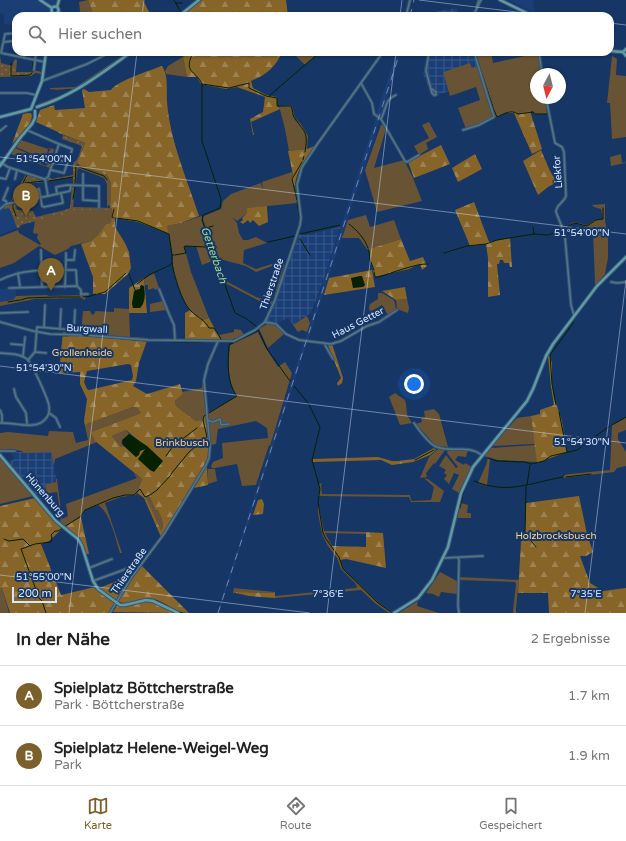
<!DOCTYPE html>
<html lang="de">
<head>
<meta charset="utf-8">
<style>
  :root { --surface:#fff; --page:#f6f6f6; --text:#222; --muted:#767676; --line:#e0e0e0; --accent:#7c602c }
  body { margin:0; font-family:"Varela Round",sans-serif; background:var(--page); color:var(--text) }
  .compass { position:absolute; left:530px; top:68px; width:36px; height:36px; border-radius:50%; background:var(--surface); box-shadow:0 1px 3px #0004; rotate:187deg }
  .scale { position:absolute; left:12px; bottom:10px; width:45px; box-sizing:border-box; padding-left:4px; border:2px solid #d6e6fe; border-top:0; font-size:11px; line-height:14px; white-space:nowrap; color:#d6e6fe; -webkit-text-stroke:3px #163666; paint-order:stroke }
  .you { position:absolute; left:414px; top:384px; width:14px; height:14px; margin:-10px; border:3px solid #fff; border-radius:50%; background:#1a73e8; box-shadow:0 0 0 6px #1a73e833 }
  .badge { display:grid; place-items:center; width:26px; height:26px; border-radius:50%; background:var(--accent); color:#fff; font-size:13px; font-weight:700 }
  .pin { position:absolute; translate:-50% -33px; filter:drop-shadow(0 1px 2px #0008) }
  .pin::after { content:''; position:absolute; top:21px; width:14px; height:12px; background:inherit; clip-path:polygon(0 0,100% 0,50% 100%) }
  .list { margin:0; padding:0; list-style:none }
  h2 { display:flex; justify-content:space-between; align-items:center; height:52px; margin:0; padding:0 16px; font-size:17px }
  h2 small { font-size:13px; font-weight:400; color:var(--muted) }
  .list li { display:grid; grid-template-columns:26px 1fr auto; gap:12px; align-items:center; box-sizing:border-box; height:60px; padding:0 16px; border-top:1px solid var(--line) }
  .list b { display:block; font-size:15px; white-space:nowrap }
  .list p { margin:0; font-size:13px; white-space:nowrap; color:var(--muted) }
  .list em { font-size:13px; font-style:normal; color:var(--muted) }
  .icon { flex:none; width:22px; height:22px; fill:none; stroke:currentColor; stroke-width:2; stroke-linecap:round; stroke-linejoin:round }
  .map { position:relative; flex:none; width:626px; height:613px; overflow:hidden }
  .search { position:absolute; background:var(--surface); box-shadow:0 1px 3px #0004; left:12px; right:12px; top:12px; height:44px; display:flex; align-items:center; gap:10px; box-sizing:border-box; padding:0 14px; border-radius:12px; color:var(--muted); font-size:15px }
  .sheet { height:172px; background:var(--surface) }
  nav { display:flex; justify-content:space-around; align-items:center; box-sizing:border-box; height:56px; border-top:1px solid var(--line); background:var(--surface); font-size:11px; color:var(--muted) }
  nav a { display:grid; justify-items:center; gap:2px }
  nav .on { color:var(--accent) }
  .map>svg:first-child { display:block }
  .built { fill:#1a3e75 }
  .industrial { fill:url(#industrial-grid) }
  .green { fill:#685434 }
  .forest { fill:url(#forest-firs); fill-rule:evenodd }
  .park { fill:url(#park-dots) }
  .water { fill:#052100 }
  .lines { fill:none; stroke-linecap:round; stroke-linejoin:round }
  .stream { stroke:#052100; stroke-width:1 }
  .street-casing { stroke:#35527e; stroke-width:3.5 }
  .secondary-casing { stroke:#35527e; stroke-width:4.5 }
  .street { stroke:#537879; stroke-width:1.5 }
  .secondary { stroke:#609c9e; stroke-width:2.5 }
  .rail { stroke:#718aae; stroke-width:1; stroke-dasharray:7 7; stroke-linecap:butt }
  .ticks { fill:none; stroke:#d6e6fe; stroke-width:1; stroke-opacity:0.45 }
  .labels { text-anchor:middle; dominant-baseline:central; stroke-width:4; stroke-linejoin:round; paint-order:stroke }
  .street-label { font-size:10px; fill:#d6e6fe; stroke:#163666 }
  .park-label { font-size:10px; fill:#fcd290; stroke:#163666 }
  .water-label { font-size:11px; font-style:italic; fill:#9cd68a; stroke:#163666 }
  .ticks-label { font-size:10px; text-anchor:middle; fill:#d6e6fe; stroke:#163666; stroke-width:4; stroke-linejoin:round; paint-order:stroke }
</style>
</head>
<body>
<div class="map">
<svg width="626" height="613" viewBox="0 0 626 613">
  <defs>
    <pattern id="industrial-grid" width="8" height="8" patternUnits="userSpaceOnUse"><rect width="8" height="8" fill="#1a3e75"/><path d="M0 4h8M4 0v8" fill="none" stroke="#3b5a8a"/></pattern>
    <pattern id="forest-firs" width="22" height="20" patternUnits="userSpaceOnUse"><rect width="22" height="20" fill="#876528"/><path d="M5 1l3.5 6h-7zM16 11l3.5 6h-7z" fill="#9d8253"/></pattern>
    <pattern id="park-dots" width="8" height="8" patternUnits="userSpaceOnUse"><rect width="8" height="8" fill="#685434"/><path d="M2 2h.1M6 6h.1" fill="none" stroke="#7d6d52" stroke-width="1.8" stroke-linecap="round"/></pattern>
  </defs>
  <rect width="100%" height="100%" fill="#163666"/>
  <g class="built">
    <polygon points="0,0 58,0 56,4 51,8 52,16 16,16 16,25 4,24 4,14 0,13"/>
    <polygon points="508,0 533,0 535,14 513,2"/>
    <polygon points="397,52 401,52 381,117 376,115"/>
    <polygon points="376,117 380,119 308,341 305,340"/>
    <polygon points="0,201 5,203 6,205 10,208 18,228 0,235"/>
    <polygon points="16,288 16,297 13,300 0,302 0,289"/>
    <polygon points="304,342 307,343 219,613 217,613"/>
  </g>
  <g class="industrial">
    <polygon points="457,8 458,16 430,16 439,11"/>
    <polygon points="427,52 473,52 477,66 472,68 471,63 443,72 449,91 433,97 423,74"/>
    <polygon points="340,227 323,282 311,313 293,325 288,318 277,323 266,322 271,308 276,302 285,270 298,234 306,235"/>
    <polygon points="17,452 51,452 57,482 48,495 40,500 7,462 15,459 12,454"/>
  </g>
  <g class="green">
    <polygon points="88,0 94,16 79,16 80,11 79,2"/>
    <path d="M125,52H128C106,68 87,84 61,96C54,99 46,104 38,104L62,95L73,89C65,88 59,91 50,89V88L76,87L125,54Z"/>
    <polygon points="295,52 320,52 305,65 295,55"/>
    <polygon points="474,52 491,52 493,63 539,53 542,74 536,74 536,98 545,98 547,114 535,114 533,111 517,114 516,112 507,112 497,117 495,117"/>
    <polygon points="612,56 617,59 616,75 626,76 626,137 612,139 610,103 607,103"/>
    <polygon points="183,57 187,77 166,74 165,71 168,66"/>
    <polygon points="470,63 472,68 477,66 494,117 466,129 458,108 480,100 476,87 450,96 443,72"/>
    <polygon points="290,105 292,106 295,118 301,124 308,136 307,149 289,151 285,129 279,106"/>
    <polygon points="429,122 437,137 426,143 428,149 419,155 414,146 429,138 422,125"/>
    <polygon points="381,125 383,125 386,129 374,168 404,160 413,178 422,201 377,212 365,170"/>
    <polygon points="21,140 48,149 47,155 43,154 42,158 37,157 34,161 46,166 49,163 50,156 48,155 49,151 51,150 48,148 54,149 50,168 11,154 15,148 27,153 26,157 32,158 30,153 16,147"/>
    <polygon points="621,154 622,163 625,162 625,163 611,166 610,157"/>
    <polygon points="79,164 107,175 111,183 110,206 108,205 107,208 107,184 104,178 78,168 76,178 77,165 78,167"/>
    <path d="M292,172L293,175L291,177L293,186L295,185L297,203L248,208L247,213L237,221L232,217L237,223L239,233L243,240H248L256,237L267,243L244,250L243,263L256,269L275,263L282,259L284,265L283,269L274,301L271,305L270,302L273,301L280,276V263L256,272L246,266L216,258L214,250L215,260L202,265L196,246H184L191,272L209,318L203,320C199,317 192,314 189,309C182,299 171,270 173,258L167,226L181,223L202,216V220L213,249L203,219L204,216L221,209L223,201L231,194L261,183L263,191L262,182Z"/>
    <polygon points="605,204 605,220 608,237 608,258 605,274 596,285 595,284 593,230 587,229 586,227 575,223 564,228 574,222 587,225 595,220 603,219 601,209 594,207 592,205"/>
    <polygon points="70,209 112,209 111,223 106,224 98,235 91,241 71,246 68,249 55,255 39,246 14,263 0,268 0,237 18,230 19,233 40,245 41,244 37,238 38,234 33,233 35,221 21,225"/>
    <polygon points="366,215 370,227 394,220 401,239 369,249 367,249 359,238 342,238 348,220"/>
    <polygon points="154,273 159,288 155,290 154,288 148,290 148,285 145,285 144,279"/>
    <polygon points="224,280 256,297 263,299 264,302 268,302 269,304 268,305 262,304 261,302 225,283"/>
    <polygon points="378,293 382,293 394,300 396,309 388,315 382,305 370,312 369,308 370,304 378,299"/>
    <polygon points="47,295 48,296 86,295 85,300 81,298 35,299 0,306 0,302 13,300 16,296"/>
    <polygon points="407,299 409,308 408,313 397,309 396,300"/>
    <polygon points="163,301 167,310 150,312 150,304"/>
    <polygon points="114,308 129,309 130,337 81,333 83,311 90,311 92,315 95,313 95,311 114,312"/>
    <polygon points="307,316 310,323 307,332 302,330 298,332 293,325"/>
    <polygon points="267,324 277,325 284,334 268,348 259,329"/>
    <polygon points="234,329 241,330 244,335 231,340 221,340 219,335 234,332"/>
    <path d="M258,332L264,345L278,367L285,362L292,373L270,446L269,445L256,485L242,486L237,464L215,468H212L211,466L213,462L223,458L222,443L268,438L267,428L256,421L218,429L216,444L211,445L207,414L237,396C227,381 228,362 230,345Z"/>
    <polygon points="204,369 203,390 206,415 203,416 203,420 196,421 176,406 175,401 183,394 182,392 202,388"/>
    <polygon points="395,393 405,400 406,404 407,415 412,423 400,425 389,397"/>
    <polygon points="133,407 137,408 141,413 91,432 97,442 55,459 54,466 51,452 23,453 22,451 16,450 15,449 0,450 0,433 8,432 48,436 49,431 73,432 76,443 88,440 85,426 87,424"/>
    <polygon points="434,409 439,414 448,447 436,446 416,424 422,422 421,418 425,417 424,411"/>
    <polygon points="531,416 535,444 492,446 517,418"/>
    <polygon points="626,418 626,430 618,433 618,439 626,452 626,466 617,468 614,472 563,478 565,475 570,474 610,470 612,425"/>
    <polygon points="126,430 129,434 121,443 125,447 121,447 112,436"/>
    <polygon points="536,445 537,462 498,460 484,456 491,448"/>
    <polygon points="438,449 445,450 435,464 434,463 426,473 427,477 420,478 429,457"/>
    <polygon points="468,449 466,457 458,456 455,460 464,465 465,463 472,467 459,493 452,489 459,475 454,473 449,484 444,479 447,475 444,473 446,470 439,466 446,455 456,468 458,467 447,453 448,450 454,451"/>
    <polygon points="0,456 33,496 0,504"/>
    <polygon points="488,458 490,459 487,486 478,483 486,465"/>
    <polygon points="208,469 215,469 217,481 208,484"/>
    <path d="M133,473L142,479L136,495L121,497L105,503L122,553H120C116,540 110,512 98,505L85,510L82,516L66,527L60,523L61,517L57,492L49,493L52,506L47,496L45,485L56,482V479H57L62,519L68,516L66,504L137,478Z"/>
    <polygon points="424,478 428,479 444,491 440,502 411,502 409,497 406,497 318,496 320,491 319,484 322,483 321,485 322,494 410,495 411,500 412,501 431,500 434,487"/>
    <path d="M149,495L155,509H158C161,517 165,524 161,532L146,497Z"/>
    <polygon points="318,502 324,531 366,532 366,534 325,533 332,546 331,546 339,557 344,570 379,603 392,612 389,613 376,604 361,590 275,598 275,596 356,588 357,587 356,584 341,569 337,558 328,546 322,534 318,513"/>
    <polygon points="461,503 468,505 467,513 471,513 471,518 457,518"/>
    <polygon points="440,572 457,581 457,594 441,592 439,597 433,594 426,593"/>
    <polygon points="459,577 519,580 516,608 516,613 514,613 513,611 516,584 515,582 458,580"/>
    <polygon points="2,587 9,613 0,613 0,588"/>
    <polygon points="234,588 275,592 275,593 236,592 236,593 233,593"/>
    <polygon points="418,601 417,606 439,613 399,613"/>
  </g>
  <g class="forest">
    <polygon points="88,0 143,0 149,12 149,16 94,16"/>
    <polygon points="202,0 286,0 288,16 181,16"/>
    <path d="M186,52H282C276,67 266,75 251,81L253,88L266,95L277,97V105L280,109L251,122L254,135H253L250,119L263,112L265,97L237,87L226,89L201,84L197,77H187L183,57L187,53Z"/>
    <path d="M162,66C169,77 166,89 167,102C170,141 187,179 199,216L181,223L167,226L169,234L138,222L115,218V227L125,243L129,252L131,268L128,274L105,294H93V277L81,244L91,241L98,235L106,224L111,223L112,208H110L111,183L107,175L78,164L77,163L85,143L59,133L58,132L36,122L40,110L54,105L55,110L85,108L82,90L84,89L89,92L111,90C117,81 151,70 162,66Z"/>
    <polygon points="530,111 542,149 532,154 514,113 507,113 507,112 516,112 517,114"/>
    <polygon points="28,113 31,113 32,116 30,124 12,144 23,114"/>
    <polygon points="441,145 450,164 414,178 408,162"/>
    <path d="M315,146C307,157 296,171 295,185L293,186L291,178L293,175L288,151L307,149Z"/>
    <polygon points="541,150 550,171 557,182 548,187 538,195 523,161"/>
    <polygon points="475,154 482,169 458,182 452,168"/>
    <polygon points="474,202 489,242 510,238 512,267 510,267 509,263 504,263 503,260 500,260 499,264 497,264 500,295 488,297 488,258 486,244 470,246 455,210"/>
    <polygon points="266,206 267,207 268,222 259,226 253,220 250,223 248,220 243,224 240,222 243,220 242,218 247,213 247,208"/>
    <path d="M401,239L410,261L423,257L427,266L422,270L420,264L409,269L374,277C374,268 369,259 369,249Z"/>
    <polygon points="372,270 375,287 324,295 329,278"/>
    <path d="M144,278L147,313H129V288ZM140,286H143V304L140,308H134L132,303L135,290L140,289Z"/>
    <polygon points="405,287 407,299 396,300 382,291"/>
    <polygon points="190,310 203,320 209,318 221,340 185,339 185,313"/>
    <path d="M63,332C91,334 119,337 148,338L139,363L136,381L133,386L147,394L180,384L183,394L175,401L176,406L196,421L203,420V416L206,415L209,447L207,461L187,496L161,537L144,498L137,493L142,479L95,441L91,432L141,413L137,408L133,407L87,424L85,426L84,421L87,399L80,384V372L59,373ZM128,364L131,365L133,376L132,380L89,390L87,389L84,382L87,371ZM126,430L163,461L145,449L140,451L136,457L125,447H121L112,436ZM149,495L155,509L158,510C161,517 165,524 161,531L146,497Z"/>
    <polygon points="328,345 332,345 333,347 343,378 342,383 338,386 337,383 341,378"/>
    <polygon points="549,354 552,363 552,384 554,397 562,421 567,452 537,463 531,416 540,414 540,410 554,405 551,387 548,356"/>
    <polygon points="434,448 436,450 430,455 413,462 392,465 381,460 313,462 313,459 378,457 392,461 398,461 414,459"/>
    <polygon points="207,466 208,485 194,488"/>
    <polygon points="579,496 587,534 593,552 586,556 580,556 590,583 603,591 626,588 626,613 549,613 548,593 518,593 521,541 523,541 525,532 526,503"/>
    <polygon points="35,498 52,519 63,528 49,541 41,544 61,595 95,587 97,589 129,576 130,578 109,613 10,613 2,588 0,588 0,506"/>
    <polygon points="262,499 264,504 263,514 253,515 258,500"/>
    <path d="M81,517L89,554H85C81,541 76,535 66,527V526Z"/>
    <polygon points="366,532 383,533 386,568 346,559 340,560 331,546 366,547"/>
    <path d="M142,566L189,613C175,613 166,602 154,599C142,596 131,606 119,602V599L127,584Z"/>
    <polygon points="236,592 275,593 275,598 249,596 236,593"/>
    <path d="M150,601L176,613L113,612L118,604C128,608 139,602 150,601Z"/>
  </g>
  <g class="park">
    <polygon points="1,56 1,63 12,66 15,59 17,60 16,72 31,72 31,70 42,72 41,74 35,73 31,76 0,77 0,62"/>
    <polygon points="63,135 85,143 77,163 76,185 73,184 73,177 47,181 48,177 52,179 73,175 73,164 78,158 82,146 62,139"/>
    <polygon points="26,174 45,182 25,184 20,194 15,197 15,201 11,202 13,196 17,191"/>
    <polygon points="75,186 73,207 112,208 112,210 71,210 67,214 54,216 21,225 19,228 17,228 10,209 8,208 5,209 3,208 6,205 16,204 17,210 33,211 36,217 65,210 70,208 72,187"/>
  </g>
  <g class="water">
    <polygon points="360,276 362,276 365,285 363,287 353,288 351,278"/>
    <path d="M141,285L144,286C145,293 146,302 140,308H133L132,304L134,291L140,289Z"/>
    <polygon points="129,434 147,446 163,461 154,472 150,470 138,459 145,449 140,451 139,455 136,457 123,445 122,440"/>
  </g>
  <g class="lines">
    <g class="stream">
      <polyline points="174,0 183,16"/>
      <polyline points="176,3 182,3"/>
      <path d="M193,52C183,74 195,69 202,84V141L221,199L220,208L203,215L202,220L235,313L247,319L257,327L267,349L290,381"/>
      <polyline points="475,52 479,64"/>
      <polyline points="34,59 35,52"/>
      <polyline points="11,63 11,67"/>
      <polyline points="480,68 493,107"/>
      <polyline points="11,72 11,68"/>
      <polyline points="32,72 33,62"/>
      <polyline points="11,73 11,76 30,75 32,73"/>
      <path d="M202,84L229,88L249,83V88L266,96L277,98V106H291C293,110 292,115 295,119C306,133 308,133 305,152"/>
      <polyline points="269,96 320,52"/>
      <path d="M493,108L497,117C504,114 511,109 518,114L533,112L535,114H547"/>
      <polyline points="303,160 304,156"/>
      <polyline points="79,167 104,176 107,180"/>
      <polyline points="49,181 73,177"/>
      <polyline points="25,183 44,181"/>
      <polyline points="75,184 76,166"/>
      <polyline points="73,199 75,187"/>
      <polyline points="297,200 292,179 302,162"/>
      <polyline points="13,201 14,196 18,193 27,175"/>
      <polyline points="13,204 13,207"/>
      <polyline points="13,208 16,216"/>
      <polyline points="114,209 112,217 114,218"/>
      <polyline points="116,218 138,221 169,234 172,255"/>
      <path d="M349,224C357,230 365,239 368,248"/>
      <polyline points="568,226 575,223 587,226 596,220 603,219 603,208"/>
      <polyline points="533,227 534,234"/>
      <polyline points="206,228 213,226"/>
      <polyline points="300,234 340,225"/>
      <polyline points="300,239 310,255"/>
      <polyline points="268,242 295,236 300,221 297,202"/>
      <polyline points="207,248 212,247"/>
      <polyline points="369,250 370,260 374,270"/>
      <polyline points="444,253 467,246 486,244 497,240 534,234 548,235 559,231"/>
      <polyline points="175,255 186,253 184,247 185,246 206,247"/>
      <path d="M172,263C174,275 182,303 191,311C197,317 205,320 209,328H214L223,342L232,343"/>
      <path d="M374,272L375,277H378C390,274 416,263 428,264"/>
      <polyline points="129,274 135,290"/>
      <polyline points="137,284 149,275 170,265 172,263 172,255 174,255"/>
      <polyline points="98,294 105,292 126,273"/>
      <polyline points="57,297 80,297"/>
      <polyline points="83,297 91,296 96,294"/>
      <polyline points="21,300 27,298 56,297"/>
      <polyline points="8,302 20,300"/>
      <polyline points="38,328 76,332"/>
      <polyline points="58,335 64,336"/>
      <polyline points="66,336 73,335"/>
      <polyline points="91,336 135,340"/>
      <polyline points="136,340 146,341"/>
      <polyline points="147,341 148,341"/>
      <polyline points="150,341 165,341"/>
      <polyline points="167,341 179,342"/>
      <polyline points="181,342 203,342"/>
      <polyline points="294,386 308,403 320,427 312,460 320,489 318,502 323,533 326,539 339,557 343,569 378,603 391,612"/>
      <polyline points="556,405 552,384 550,355 574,322"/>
      <polyline points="559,412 567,452"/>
      <polyline points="612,425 626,417"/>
      <polyline points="593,438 610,426"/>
      <polyline points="438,448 442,449"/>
      <polyline points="449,450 467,450"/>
      <polyline points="166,456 173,446 197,428"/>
      <polyline points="488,458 497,461 525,462 531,464 544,461 551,456 577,450 591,440"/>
      <polyline points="415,460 434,450"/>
      <path d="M171,474L189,452L207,437L203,420L204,416L237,396C226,382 228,361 229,345L257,331"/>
      <polyline points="566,477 591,474"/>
      <path d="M474,481C508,495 529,483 563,477"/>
      <polyline points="527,485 530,465"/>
      <polyline points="526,487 525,533 536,547"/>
      <polyline points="460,508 463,494 468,481"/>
      <polyline points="4,539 9,541 23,539 30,546"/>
      <polyline points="46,613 42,601 39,598 21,549 35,544 51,542 52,539 51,535 55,531 58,531 81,516 85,510 113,498 125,495 134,495 140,489 145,497 150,495 157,490 171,475"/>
    </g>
    <defs>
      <g id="street">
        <polyline points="477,6 479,0"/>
        <polyline points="406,16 410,0"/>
        <polyline points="473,16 481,0"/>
        <polyline points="16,33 5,34 1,53 45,62"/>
        <polyline points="4,42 13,41"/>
        <polyline points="429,52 426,71 432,93 434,95 436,95 436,92 432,89"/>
        <polyline points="539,52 542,74"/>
        <polyline points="50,53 67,52"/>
        <polyline points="24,58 24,52"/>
        <polyline points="34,70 36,52"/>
        <polyline points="42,81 87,64 105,55"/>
        <path d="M361,83L372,103L374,114L381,119C387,108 384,100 396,95"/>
        <polyline points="0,93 27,93 36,95"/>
        <path d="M546,98L555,143L562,147L564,152L566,196C564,203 556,204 556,212L562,227L565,237L571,305L574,315"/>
        <polyline points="381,119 405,161 407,162 419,155"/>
        <polyline points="463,130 479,125 494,117 474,52"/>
        <polyline points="0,131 6,126"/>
        <polyline points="29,131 59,144 48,177 45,179"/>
        <polyline points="55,158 68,163"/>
        <polyline points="0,162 8,167 44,179"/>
        <polyline points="51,170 64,173 72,150 72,149 59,144"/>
        <polyline points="83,174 83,200 99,201"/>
        <polyline points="0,178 6,179 10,168"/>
        <polyline points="15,179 17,170"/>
        <polyline points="45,179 48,196 70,191 71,186"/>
        <polyline points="57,194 56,187 67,185 99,186 99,208"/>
        <polyline points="28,199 27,192 39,189 42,206 44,207 63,203 61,193"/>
        <polyline points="7,204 6,201 3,200 8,188"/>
        <polyline points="0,209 6,204 48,196"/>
        <polyline points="41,250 42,287"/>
        <polyline points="66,253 66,260"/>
        <polyline points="53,270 53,281"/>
        <polyline points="18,273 20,287"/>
        <path d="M0,280C23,268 51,270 76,270L77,286"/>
        <polyline points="611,282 617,283 626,282"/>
        <polyline points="65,287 66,260 74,260 75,250"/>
        <polyline points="9,288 77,286 81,290 81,295"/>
        <polyline points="159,289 169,314 174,325 175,340"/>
        <polyline points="81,294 88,294"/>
        <polyline points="0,313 28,312"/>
        <polyline points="0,322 33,331 50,334 84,335 148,340 234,341 255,330 265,322 275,300 300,225 301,218 297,185 302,167 316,146 383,52"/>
        <polyline points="265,322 276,324 286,334 299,340 331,344 341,341 367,326 379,322 397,310"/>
        <polyline points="44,327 45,305"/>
        <polyline points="60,329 61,309"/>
        <polyline points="74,330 78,330"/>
        <polyline points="11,344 24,345"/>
        <polyline points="325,345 333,359"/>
        <polyline points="35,352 46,353"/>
        <path d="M0,353C9,354 20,353 27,359C32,363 48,399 49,406C50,412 48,418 42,422C32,429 12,422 0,423"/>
        <polyline points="23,356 25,337"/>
        <polyline points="28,360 35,352 37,327 74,330 75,310"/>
        <polyline points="33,367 41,367"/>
        <polyline points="14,389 16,397 26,413 27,424"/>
        <polyline points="0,410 2,415 2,422"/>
        <polyline points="49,413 56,418 60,427"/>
        <polyline points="207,420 213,422 220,419 221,425 229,424"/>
        <path d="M414,423C418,429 430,445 437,447C454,453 467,444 482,455"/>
        <polyline points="0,451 15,451"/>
        <polyline points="444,558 483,556"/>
        <polyline points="458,558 459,560 458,606 459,613"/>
        <polyline points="89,568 112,559"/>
        <polyline points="93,581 126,569 131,578"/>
        <polyline points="110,613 131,578 164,534 206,465 209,458 210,447 204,380 208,364 218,341"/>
      </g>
      <g id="secondary">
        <polyline points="40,0 52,8"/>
        <polyline points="500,0 533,16"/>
        <circle cx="55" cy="10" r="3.5"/>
        <polyline points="57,7 59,0"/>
        <polyline points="58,12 65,16"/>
        <polyline points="179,16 199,0"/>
        <polyline points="626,49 623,52 626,56"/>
        <polyline points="610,51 623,52"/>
        <polyline points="129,52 133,54 136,52"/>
        <path d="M37,107C74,95 99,75 130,53"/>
        <polyline points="0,117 31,109 42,81 46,52"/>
        <polyline points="0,166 20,138 32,124 35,118 35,111"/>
        <polyline points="0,455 56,521 78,539 82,546 93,581 98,589 120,605 125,605 146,600 153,601 178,613"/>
        <polyline points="394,613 418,598 432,580 448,547 461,493 473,467 527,401 533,389 546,356 553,344 597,286 626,257"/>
      </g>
    </defs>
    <use href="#street" class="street-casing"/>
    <use href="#secondary" class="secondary-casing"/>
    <use href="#street" class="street"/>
    <use href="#secondary" class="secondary"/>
    <g class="rail">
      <polyline points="410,16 414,0"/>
      <polyline points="218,613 400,52"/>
    </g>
  </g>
  <path class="ticks" d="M419,0L549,16M142,16L144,0M400,16L402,0M610,23L626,25M0,157L626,234M0,366L626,443M0,575L310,613M69,613L137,52M327,613L396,52M585,613L626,280"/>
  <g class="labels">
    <g class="street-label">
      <text transform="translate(558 172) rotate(-94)">Liekfor</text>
      <text transform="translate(272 284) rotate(-71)">Thierstraße</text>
      <text transform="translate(358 323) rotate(-27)">Haus Getter</text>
      <text transform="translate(87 329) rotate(3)">Burgwall</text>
      <text transform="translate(45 495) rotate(49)">Hünenburg</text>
      <text transform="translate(129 571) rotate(-55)">Thierstraße</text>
    </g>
    <g class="park-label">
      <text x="82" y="353">Grollenheide</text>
      <text x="182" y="443">Brinkbusch</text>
      <text x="556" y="536">Holzbrocksbusch</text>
    </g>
    <g class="water-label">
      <text transform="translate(214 255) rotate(71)">Getterbach</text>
    </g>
  </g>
  <g class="ticks-label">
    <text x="44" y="162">51°54'00"N</text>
    <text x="582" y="236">51°54'00"N</text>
    <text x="44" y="371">51°54'30"N</text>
    <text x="582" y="445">51°54'30"N</text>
    <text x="44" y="580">51°55'00"N</text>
    <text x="328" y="597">7°36'E</text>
    <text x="586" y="597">7°35'E</text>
  </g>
</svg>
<svg class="compass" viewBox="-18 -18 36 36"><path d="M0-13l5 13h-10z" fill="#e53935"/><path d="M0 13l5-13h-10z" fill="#767676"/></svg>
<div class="scale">200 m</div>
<div class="you"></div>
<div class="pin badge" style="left:51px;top:291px">A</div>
<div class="pin badge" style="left:26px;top:216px">B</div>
<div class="search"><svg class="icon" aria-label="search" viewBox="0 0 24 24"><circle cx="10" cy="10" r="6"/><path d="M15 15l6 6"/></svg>Hier suchen</div>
</div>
<section class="sheet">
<h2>In der Nähe<small>2 Ergebnisse</small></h2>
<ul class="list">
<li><span class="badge">A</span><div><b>Spielplatz Böttcherstraße</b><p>Park · Böttcherstraße</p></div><em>1.7 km</em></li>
<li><span class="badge">B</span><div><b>Spielplatz Helene-Weigel-Weg</b><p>Park</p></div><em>1.9 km</em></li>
</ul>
</section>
<nav>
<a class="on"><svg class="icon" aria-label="map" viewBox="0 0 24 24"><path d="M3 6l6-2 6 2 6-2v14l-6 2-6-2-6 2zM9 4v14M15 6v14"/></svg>Karte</a>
<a><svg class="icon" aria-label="directions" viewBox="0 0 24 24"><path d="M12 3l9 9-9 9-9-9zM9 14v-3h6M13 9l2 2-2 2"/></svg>Route</a>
<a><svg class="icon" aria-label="saved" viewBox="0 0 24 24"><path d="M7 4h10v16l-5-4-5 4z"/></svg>Gespeichert</a>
</nav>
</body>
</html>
